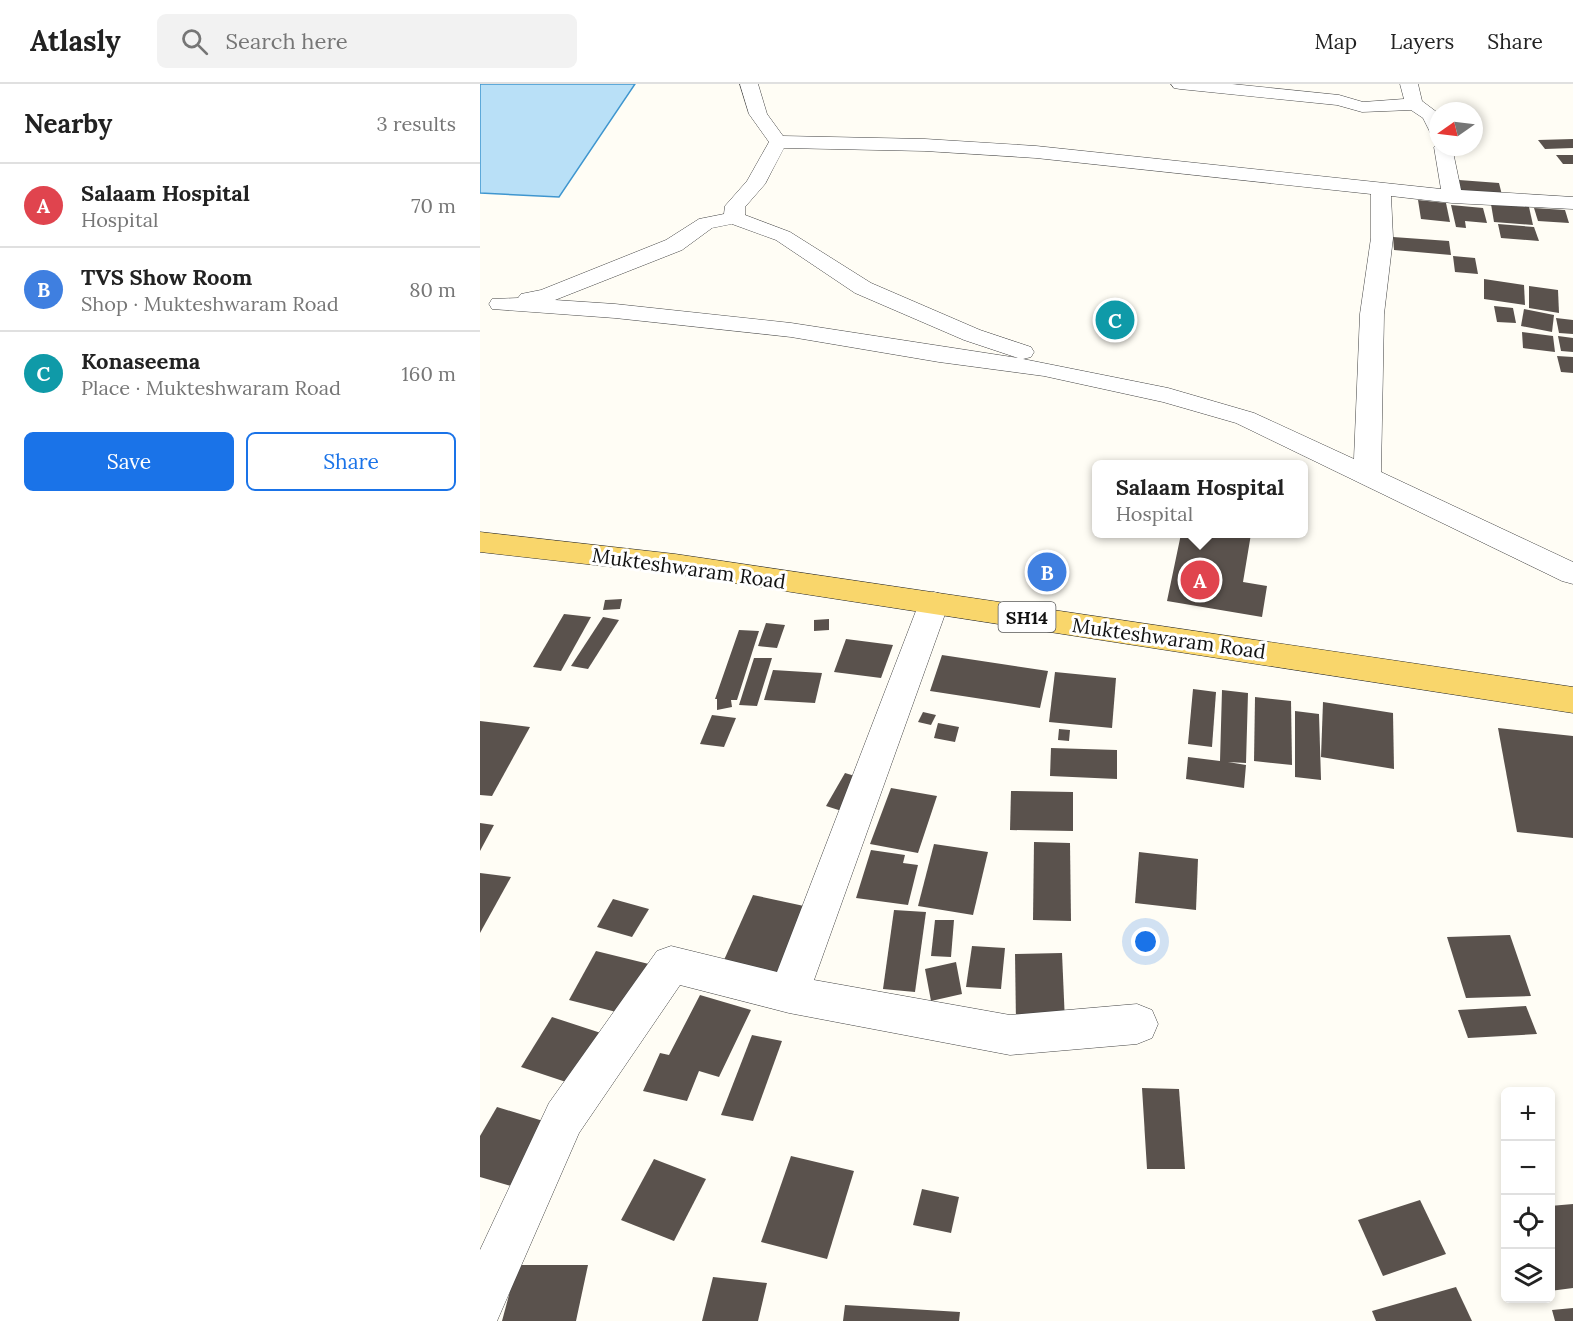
<!DOCTYPE html>
<html lang="en">
<head>
<meta charset="utf-8">
<style>
  :root { --surface:#fff; --page:#f2f2f2; --text:#222; --muted:#767676; --line:#e0e0e0; --accent:#1a73e8 }
  body { margin:0; font-family:Lora,serif; background:var(--page); color:var(--text) }
  .controls { position:absolute; right:18px; bottom:18px; display:grid; overflow:hidden; border-radius:9px; box-shadow:0 3px 9px #0003 }
  .controls button { width:54px; height:54px; display:grid; place-items:center; padding:0; border:0; border-bottom:2px solid var(--line); background:var(--surface); color:var(--text); font:30px sans-serif }
  .compass { position:absolute; left:949px; top:18px; width:54px; height:54px; border-radius:50%; background:var(--surface); box-shadow:0 3px 9px #0003; rotate:256deg }
  .you { position:absolute; left:666px; top:858px; width:21px; height:21px; margin:-15px; border:4px solid #fff; border-radius:50%; background:#1a73e8; box-shadow:0 0 0 9px #1a73e833 }
  .badge { display:grid; place-items:center; width:39px; height:39px; border-radius:50%; background:var(--accent); color:#fff; font-size:20px; font-weight:700 }
  .pin { position:absolute; translate:-50% -50%; border:3px solid #fff; box-shadow:0 2px 6px #0006 }
  .popup { position:absolute; left:612px; top:376px; width:216px; height:78px; box-sizing:border-box; display:grid; place-content:center; border-radius:9px; background:var(--surface); filter:drop-shadow(0 2px 4px #0005); font-size:20px; white-space:nowrap; color:var(--muted) }
  .popup b { font-size:22px; color:var(--text) }
  .popup::after { content:''; position:absolute; left:50%; top:100%; margin-left:-12px; border:12px solid transparent; border-top-color:var(--surface) }
  .list { margin:0; padding:0; list-style:none }
  h2 { display:flex; justify-content:space-between; align-items:center; height:78px; margin:0; padding:0 24px; font-size:26px }
  h2 small { font-size:20px; font-weight:400; color:var(--muted) }
  .list li { display:grid; grid-template-columns:39px 1fr auto; gap:18px; align-items:center; box-sizing:border-box; height:84px; padding:0 24px; border-top:2px solid var(--line) }
  .list b { display:block; font-size:22px; white-space:nowrap }
  .list p { margin:0; font-size:20px; white-space:nowrap; color:var(--muted) }
  .list em { font-size:20px; font-style:normal; color:var(--muted) }
  .actions { display:flex; gap:12px; padding:18px 24px }
  .actions a { flex:1; padding:14px 0; border:2px solid var(--accent); border-radius:9px; text-align:center; font-size:21px; color:var(--accent) }
  .actions .main { background:var(--accent); color:#fff }
  .icon { flex:none; width:33px; height:33px; fill:none; stroke:currentColor; stroke-width:2; stroke-linecap:round; stroke-linejoin:round }
  .map { position:relative; flex:none; width:1093px; height:1237px; overflow:hidden }
  header { display:flex; align-items:center; gap:36px; box-sizing:border-box; height:84px; padding:0 30px; background:var(--surface); border-bottom:2px solid var(--line) }
  header strong { font-size:28px }
  nav { display:flex; gap:33px; margin-inline-start:auto; font-size:21px }
  .search { width:420px; height:54px; background:var(--page); display:flex; align-items:center; gap:15px; box-sizing:border-box; padding:0 21px; border-radius:9px; color:var(--muted); font-size:22px }
  main { display:flex }
  aside { flex:1; background:var(--surface) }
  .map>svg:first-child { display:block }
  .water { fill:#b9e0f7; stroke:#3f96cf; stroke-width:1.5 }
  .building { fill:#5a524d }
  .lines { fill:none; stroke-linecap:round; stroke-linejoin:round }
  .street-casing { stroke:#444; stroke-width:1 }
  .primary-casing { stroke:#222; stroke-width:1 }
  .street { fill:#fff; fill-rule:evenodd }
  .primary { fill:#f9d66b; fill-rule:evenodd }
  .labels { text-anchor:middle; dominant-baseline:central; stroke-width:6; stroke-linejoin:round; paint-order:stroke }
  .shield { fill:#fff; stroke:#585858; stroke-width:1.5 }
  .shield-label { font-size:18px; font-weight:bold; fill:#111 }
  .street-label { font-size:20px; fill:#111; stroke:#fff }
</style>
</head>
<body>
<header>
<strong>Atlasly</strong>
<div class="search"><svg class="icon" aria-label="search" viewBox="0 0 24 24"><circle cx="10" cy="10" r="6"/><path d="M15 15l6 6"/></svg>Search here</div>
<nav><a>Map</a><a>Layers</a><a>Share</a></nav>
</header>
<main>
<aside>
<h2>Nearby<small>3 results</small></h2>
<ul class="list">
<li><span class="badge" style="background:#e0444e">A</span><div><b>Salaam Hospital</b><p>Hospital</p></div><em>70 m</em></li>
<li><span class="badge" style="background:#3f7fe0">B</span><div><b>TVS Show Room</b><p>Shop · Mukteshwaram Road</p></div><em>80 m</em></li>
<li><span class="badge" style="background:#0f9aa8">C</span><div><b>Konaseema</b><p>Place · Mukteshwaram Road</p></div><em>160 m</em></li>
</ul>
<div class="actions"><a class="main">Save</a><a>Share</a></div>
</aside>
<div class="map">
<svg width="1093" height="1237" viewBox="0 0 1093 1237">
  <rect width="100%" height="100%" fill="#fffdf5"/>
  <polygon class="water" points="0,0 155,0 79,113 0,109"/>
  <g class="building">
    <polygon points="1093,55 1093,64 1065,65 1058,56"/>
    <polygon points="1076,71 1093,71 1093,80 1083,80"/>
    <polygon points="979,96 1019,99 1023,115 982,111"/>
    <polygon points="938,116 966,119 970,138 941,135"/>
    <polygon points="1011,120 1049,123 1053,141 1014,138"/>
    <polygon points="971,121 1003,124 1007,139 985,137 986,144 976,143"/>
    <polygon points="1054,124 1085,126 1089,139 1058,137"/>
    <polygon points="1018,140 1054,143 1059,157 1021,154"/>
    <polygon points="913,153 969,157 971,171 914,166"/>
    <polygon points="973,172 995,174 998,190 975,188"/>
    <polygon points="1004,195 1044,201 1045,221 1004,215"/>
    <polygon points="1049,202 1078,206 1079,229 1049,224"/>
    <polygon points="1014,222 1033,224 1036,239 1017,238"/>
    <polygon points="1044,225 1074,231 1072,248 1041,242"/>
    <polygon points="1076,234 1093,236 1093,250 1079,249"/>
    <polygon points="1042,248 1073,252 1075,268 1043,264"/>
    <polygon points="1078,252 1093,254 1093,268 1081,267"/>
    <polygon points="1077,272 1093,273 1093,289 1081,288"/>
    <polygon points="701,450 771,450 763,498 787,502 782,533 687,517"/>
    <polygon points="142,515 140,525 123,526 125,516"/>
    <polygon points="84,530 111,533 81,587 53,583"/>
    <polygon points="123,533 139,536 108,585 91,582"/>
    <polygon points="349,535 349,546 334,547 334,536"/>
    <polygon points="286,539 305,541 297,564 278,562"/>
    <polygon points="259,546 279,547 257,616 251,616 252,623 237,626 237,615 235,615"/>
    <polygon points="366,555 413,561 401,594 354,588"/>
    <polygon points="462,571 568,587 560,624 450,607"/>
    <polygon points="274,574 292,574 277,622 259,621"/>
    <polygon points="293,586 342,589 335,619 284,616"/>
    <polygon points="575,588 636,594 632,644 569,638"/>
    <polygon points="713,605 736,608 732,663 708,660"/>
    <polygon points="742,606 768,609 766,679 748,678 766,681 764,704 706,695 708,673 740,677"/>
    <polygon points="775,613 811,617 812,681 774,677"/>
    <polygon points="843,618 913,629 914,685 841,673"/>
    <polygon points="815,627 839,630 841,696 815,693"/>
    <polygon points="443,628 456,631 451,641 438,638"/>
    <polygon points="232,631 256,634 244,663 220,660"/>
    <polygon points="0,637 50,643 12,712 0,711"/>
    <polygon points="458,639 479,643 475,658 454,654"/>
    <polygon points="1018,644 1093,652 1093,754 1037,748"/>
    <polygon points="579,645 590,646 589,657 578,656"/>
    <polygon points="571,664 637,666 637,695 570,692"/>
    <polygon points="365,689 388,696 368,729 346,722"/>
    <polygon points="411,704 457,712 438,769 390,760"/>
    <polygon points="531,707 593,708 593,747 530,746"/>
    <polygon points="0,739 14,741 0,767"/>
    <polygon points="554,758 590,759 591,837 553,836"/>
    <polygon points="454,760 508,768 493,831 438,822"/>
    <polygon points="391,766 425,771 423,779 438,781 428,821 376,814"/>
    <polygon points="659,768 718,775 716,826 655,819"/>
    <polygon points="0,789 31,793 0,849"/>
    <polygon points="273,811 338,825 311,892 244,876"/>
    <polygon points="133,815 169,825 152,853 117,843"/>
    <polygon points="414,826 446,828 435,908 403,905"/>
    <polygon points="455,836 474,836 471,873 451,872"/>
    <polygon points="1030,851 1051,912 986,914 967,853"/>
    <polygon points="492,862 525,864 521,905 486,903"/>
    <polygon points="116,867 177,882 152,932 89,916"/>
    <polygon points="582,869 585,938 536,939 535,870"/>
    <polygon points="476,878 482,910 451,917 445,885"/>
    <polygon points="220,911 271,926 239,993 219,987 207,1017 163,1007 180,969 189,971"/>
    <polygon points="1046,922 1057,950 988,954 978,926"/>
    <polygon points="72,933 127,951 98,1002 41,983"/>
    <polygon points="272,951 302,957 273,1037 241,1031"/>
    <polygon points="662,1004 699,1005 705,1085 667,1085"/>
    <polygon points="17,1023 73,1040 38,1104 0,1093 0,1052"/>
    <polygon points="311,1072 374,1087 347,1175 281,1158"/>
    <polygon points="174,1075 226,1095 194,1157 141,1136"/>
    <polygon points="442,1105 479,1113 471,1149 433,1141"/>
    <polygon points="940,1116 966,1170 903,1192 878,1136"/>
    <polygon points="1093,1120 1093,1204 1070,1207 1070,1122"/>
    <polygon points="37,1181 108,1181 96,1237 22,1237"/>
    <polygon points="233,1193 287,1199 278,1237 222,1237"/>
    <polygon points="976,1203 992,1237 896,1237 892,1227"/>
    <polygon points="365,1221 480,1228 479,1237 363,1237"/>
    <polygon points="1093,1224 1093,1237 1075,1237 1072,1226"/>
  </g>
  <g class="lines">
    <defs>
      <g id="street">
        <path d="M260,0H278L287,30L303,52L445,55L556,62L961,105L954,63L958,59V63H972L981,106L1093,113V125L972,119L911,112L913,154L904,230L901,388L1093,478V500L1082,497L756,339L683,318L564,292L459,278L311,253L135,234L12,225L9,220L12,215L38,214L41,210L61,206L186,156L219,135L244,130L245,122L267,97L289,58L269,30ZM304,64L445,67L556,74L891,110V154L880,230L874,375L774,329L688,304L543,275L551,273L554,268L551,263L500,246L391,199L310,148L265,131V123L285,100ZM252,140L296,156L375,209L484,256L538,274L311,239L135,220L75,216L202,166L232,144Z"/>
        <polygon points="691,0 752,0 859,11 883,18 924,15 920,0 938,0 942,17 958,29 958,52 951,50 943,34 931,26 882,28 857,21 700,5 694,4"/>
        <polygon points="454,508 465,511 469,519 334,896 530,931 657,920 672,926 678,940 672,954 657,960 530,971 309,929 200,901 99,1049 17,1237 0,1237 0,1166 69,1019 177,867 191,862 297,888 439,519 443,511"/>
      </g>
      <polygon id="primary" points="0,448 195,470 1093,603 1093,629 195,490 0,468"/>
    </defs>
    <use href="#street" class="street-casing"/>
    <use href="#primary" class="primary-casing"/>
    <use href="#street" class="street"/>
    <use href="#primary" class="primary"/>
  </g>
  <g class="labels">
    <rect class="shield" x="518.5" y="518" width="57" height="30" rx="4.5"/>
    <g class="shield-label">
      <text x="547" y="533">SH14</text>
    </g>
    <g class="street-label">
      <text transform="translate(209 484) rotate(8)">Mukteshwaram Road</text>
      <text transform="translate(689 554) rotate(8)">Mukteshwaram Road</text>
    </g>
  </g>
</svg>
<div class="controls">
<button>+</button>
<button>−</button>
<button><svg class="icon" aria-label="locate" viewBox="0 0 24 24"><circle cx="12" cy="12" r="6"/><path d="M12 2v4M12 18v4M2 12h4M18 12h4"/></svg></button>
<button><svg class="icon" aria-label="layers" viewBox="0 0 24 24"><path d="M12 4l9 5-9 5-9-5zM3 14l9 5 9-5"/></svg></button>
</div>
<svg class="compass" viewBox="-18 -18 36 36"><path d="M0-13l5 13h-10z" fill="#e53935"/><path d="M0 13l5-13h-10z" fill="#767676"/></svg>
<div class="you"></div>
<div class="pin badge" style="left:720px;top:496px;background:#e0444e">A</div>
<div class="popup"><b>Salaam Hospital</b>Hospital</div>
<div class="pin badge" style="left:567px;top:488px;background:#3f7fe0">B</div>
<div class="pin badge" style="left:635px;top:236px;background:#0f9aa8">C</div>
</div>
</main>
</body>
</html>
